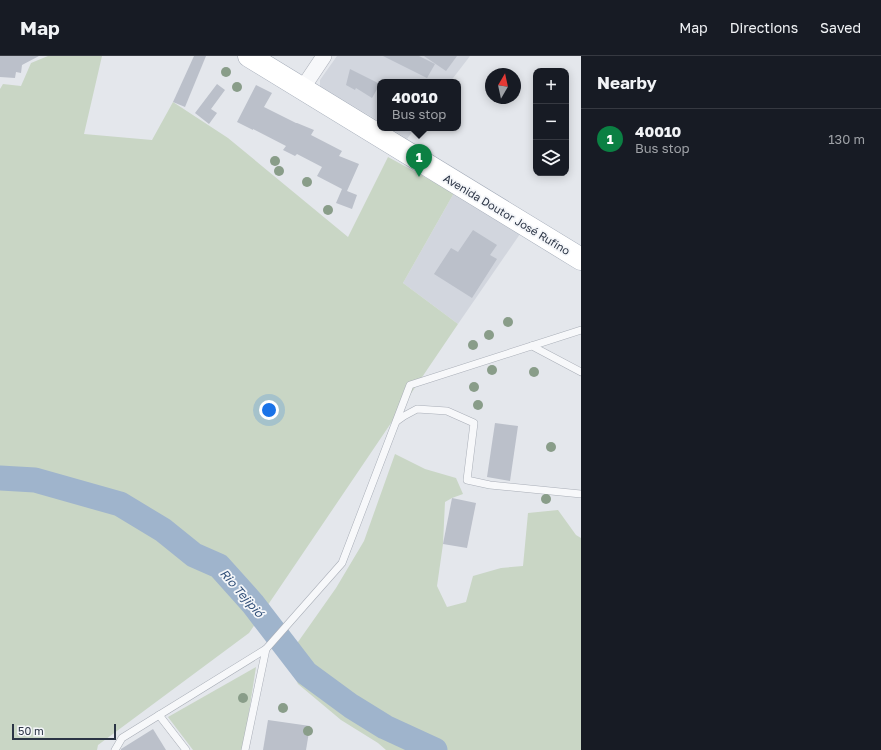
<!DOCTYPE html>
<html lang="en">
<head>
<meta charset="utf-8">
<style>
  :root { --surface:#171b24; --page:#242831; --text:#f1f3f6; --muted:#9ea1a6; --line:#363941; --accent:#0b8043 }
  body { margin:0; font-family:"Golos Text",sans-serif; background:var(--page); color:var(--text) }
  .controls { position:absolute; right:12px; top:12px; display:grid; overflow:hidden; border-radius:8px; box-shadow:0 2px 10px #0003 }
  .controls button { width:36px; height:36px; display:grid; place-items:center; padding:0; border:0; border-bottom:1px solid var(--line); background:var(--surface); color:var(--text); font:20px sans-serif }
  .compass { position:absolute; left:485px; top:12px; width:36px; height:36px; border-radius:50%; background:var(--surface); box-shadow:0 2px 10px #0003; rotate:9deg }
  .scale { position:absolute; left:12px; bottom:10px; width:104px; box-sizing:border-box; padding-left:4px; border:2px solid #2b3445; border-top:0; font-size:11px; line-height:14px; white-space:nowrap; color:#2b3445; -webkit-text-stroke:3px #f4f6f9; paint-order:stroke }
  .you { position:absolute; left:269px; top:354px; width:14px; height:14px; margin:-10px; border:3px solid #fff; border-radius:50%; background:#1a73e8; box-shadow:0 0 0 6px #1a73e833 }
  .badge { display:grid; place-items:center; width:26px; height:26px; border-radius:50%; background:var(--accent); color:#fff; font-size:13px; font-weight:700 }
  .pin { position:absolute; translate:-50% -33px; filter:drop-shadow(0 1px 2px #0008) }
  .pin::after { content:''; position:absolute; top:21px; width:14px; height:12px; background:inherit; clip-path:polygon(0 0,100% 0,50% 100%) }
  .popup { position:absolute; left:377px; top:23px; width:84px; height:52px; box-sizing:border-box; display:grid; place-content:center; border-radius:8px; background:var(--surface); filter:drop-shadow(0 1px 3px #0005); font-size:13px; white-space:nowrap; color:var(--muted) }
  .popup b { font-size:15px; color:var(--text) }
  .popup::after { content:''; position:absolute; left:50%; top:100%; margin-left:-8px; border:8px solid transparent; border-top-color:var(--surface) }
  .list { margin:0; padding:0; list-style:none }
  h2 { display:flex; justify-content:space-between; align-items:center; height:52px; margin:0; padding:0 16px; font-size:17px }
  h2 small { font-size:13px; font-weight:400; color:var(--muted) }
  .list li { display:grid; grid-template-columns:26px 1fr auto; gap:12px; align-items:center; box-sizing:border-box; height:60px; padding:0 16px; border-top:1px solid var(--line) }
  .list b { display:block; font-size:15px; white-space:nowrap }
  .list p { margin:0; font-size:13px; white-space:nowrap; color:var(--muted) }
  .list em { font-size:13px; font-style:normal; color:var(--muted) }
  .icon { flex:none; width:22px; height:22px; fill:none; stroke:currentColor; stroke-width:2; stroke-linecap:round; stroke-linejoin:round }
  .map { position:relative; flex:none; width:581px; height:694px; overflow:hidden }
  header { display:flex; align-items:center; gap:24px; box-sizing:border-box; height:56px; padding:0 20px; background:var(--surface); border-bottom:1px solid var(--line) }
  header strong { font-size:19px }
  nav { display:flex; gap:22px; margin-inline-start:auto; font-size:14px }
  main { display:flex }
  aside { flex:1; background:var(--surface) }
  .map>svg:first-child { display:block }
  .built { fill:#d2d6de }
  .green { fill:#c9d6c5 }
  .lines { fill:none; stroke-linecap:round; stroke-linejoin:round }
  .river { stroke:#9fb4cc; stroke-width:25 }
  .building { fill:#bbc0ca }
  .service-casing { stroke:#a9aeb7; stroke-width:8 }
  .minor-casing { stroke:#a9aeb7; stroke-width:16 }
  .primary-casing { stroke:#a3abb8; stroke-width:23 }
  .service { stroke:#f7f8fa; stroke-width:7 }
  .minor { stroke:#f7f8fa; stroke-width:15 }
  .primary { stroke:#fff; stroke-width:22 }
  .tree { fill:#899d89 }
  .labels { text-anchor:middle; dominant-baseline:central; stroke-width:3.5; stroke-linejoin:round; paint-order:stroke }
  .street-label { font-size:11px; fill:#2b3445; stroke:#f4f6f9 }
  .water-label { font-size:12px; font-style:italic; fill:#34527a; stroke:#f4f6f9 }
</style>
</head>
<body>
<header>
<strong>Map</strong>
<nav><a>Map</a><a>Directions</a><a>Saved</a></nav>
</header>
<main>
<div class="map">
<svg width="581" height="694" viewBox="0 0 581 694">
  <rect width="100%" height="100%" fill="#e4e7ec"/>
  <g class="built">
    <polygon points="337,0 470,0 450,26 380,26 380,66 320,30 320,24"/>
    <polygon points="390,72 415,72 407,83"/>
    <polygon points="454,137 520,178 458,268 403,227"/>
  </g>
  <g class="green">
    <polygon points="48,0 102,0 84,78 152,84 173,46 228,82 348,181 388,101 454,137 403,227 458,268 249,577 98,689 97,694 0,694 0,33 3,28 21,30 31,7"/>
    <polygon points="395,398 425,413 456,422 463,438 452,442 445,446 443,488 437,530 447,551 466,546 473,520 501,512 523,510 528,457 558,454 576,479 581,482 581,694 386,694 378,687 341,664 298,628 286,603 336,532 364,485"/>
    <polygon points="256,611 243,694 193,694 168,661"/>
  </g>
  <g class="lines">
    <polyline class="river" points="0,422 35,424 120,448 163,474 194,499 219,510 253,548 306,617 351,650 385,671 435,694"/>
  </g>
  <g class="building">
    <polygon points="0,0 39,0 22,9 21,17 16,16 15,22 0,21"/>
    <polygon points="194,0 206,0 185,51 173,46"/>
    <polygon points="383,0 419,0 435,8 427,22"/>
    <polygon points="424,0 457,0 446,15"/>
    <polygon points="350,13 380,28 372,42 356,32 355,34 346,29"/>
    <polygon points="217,28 225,34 211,53 217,57 209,68 195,57"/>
    <polygon points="256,29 272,37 264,51 296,67 297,67 314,74 311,79 342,95 339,100 359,108 347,135 357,139 352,153 336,147 342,133 317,120 322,111 297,98 295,100 283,94 286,90 253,73 253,74 237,66"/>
    <polygon points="473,174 497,189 490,199 497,203 472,242 434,218 451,192 458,196"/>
    <polygon points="495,367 518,370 510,425 487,421"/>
    <polygon points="452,442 476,447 467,492 443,488"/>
    <polygon points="268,664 310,670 306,694 263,694"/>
    <polygon points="153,673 166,694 121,694 121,693"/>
  </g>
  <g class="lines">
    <defs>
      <g id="service">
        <polyline points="532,290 581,316"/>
        <polyline points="397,365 404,360 417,353 447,355 474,367 467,424 490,429 581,438"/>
        <polyline points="159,659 186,694"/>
        <polyline points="115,694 122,682 266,593"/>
        <polyline points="245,694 266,593 342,507 410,329 581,274"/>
      </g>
      <polyline id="minor" points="302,33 324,0"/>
      <polyline id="primary" points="249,0 581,203"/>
    </defs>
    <use href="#service" class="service-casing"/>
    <use href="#minor" class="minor-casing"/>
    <use href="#primary" class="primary-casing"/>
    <use href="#service" class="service"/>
    <use href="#minor" class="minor"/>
    <use href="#primary" class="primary"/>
  </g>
  <g class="tree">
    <circle cx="226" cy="16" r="5"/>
    <circle cx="237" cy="31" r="5"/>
    <circle cx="275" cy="105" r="5"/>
    <circle cx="279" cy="115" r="5"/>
    <circle cx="307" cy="126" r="5"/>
    <circle cx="328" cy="154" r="5"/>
    <circle cx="508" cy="266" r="5"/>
    <circle cx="489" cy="279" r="5"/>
    <circle cx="473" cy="289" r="5"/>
    <circle cx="492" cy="314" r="5"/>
    <circle cx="534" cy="316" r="5"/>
    <circle cx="474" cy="331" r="5"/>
    <circle cx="478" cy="349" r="5"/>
    <circle cx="551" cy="391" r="5"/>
    <circle cx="546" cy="443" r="5"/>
    <circle cx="243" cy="642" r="5"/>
    <circle cx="283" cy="652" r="5"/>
    <circle cx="308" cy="675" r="5"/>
  </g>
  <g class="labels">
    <g class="street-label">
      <text transform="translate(507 158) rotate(31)">Avenida Doutor José Rufino</text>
    </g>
    <g class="water-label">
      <text transform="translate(242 537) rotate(49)">Rio Tejipió</text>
    </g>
  </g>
</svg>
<div class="controls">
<button>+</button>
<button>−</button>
<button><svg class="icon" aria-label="layers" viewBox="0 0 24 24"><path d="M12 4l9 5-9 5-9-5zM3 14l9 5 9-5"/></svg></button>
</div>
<svg class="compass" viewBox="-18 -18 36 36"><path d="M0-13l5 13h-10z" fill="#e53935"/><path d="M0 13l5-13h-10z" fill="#9ea1a6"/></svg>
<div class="scale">50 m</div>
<div class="you"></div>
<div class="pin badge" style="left:419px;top:121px">1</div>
<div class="popup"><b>40010</b>Bus stop</div>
</div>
<aside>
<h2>Nearby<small></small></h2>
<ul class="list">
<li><span class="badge">1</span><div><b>40010</b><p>Bus stop</p></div><em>130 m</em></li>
</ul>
</aside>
</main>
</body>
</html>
